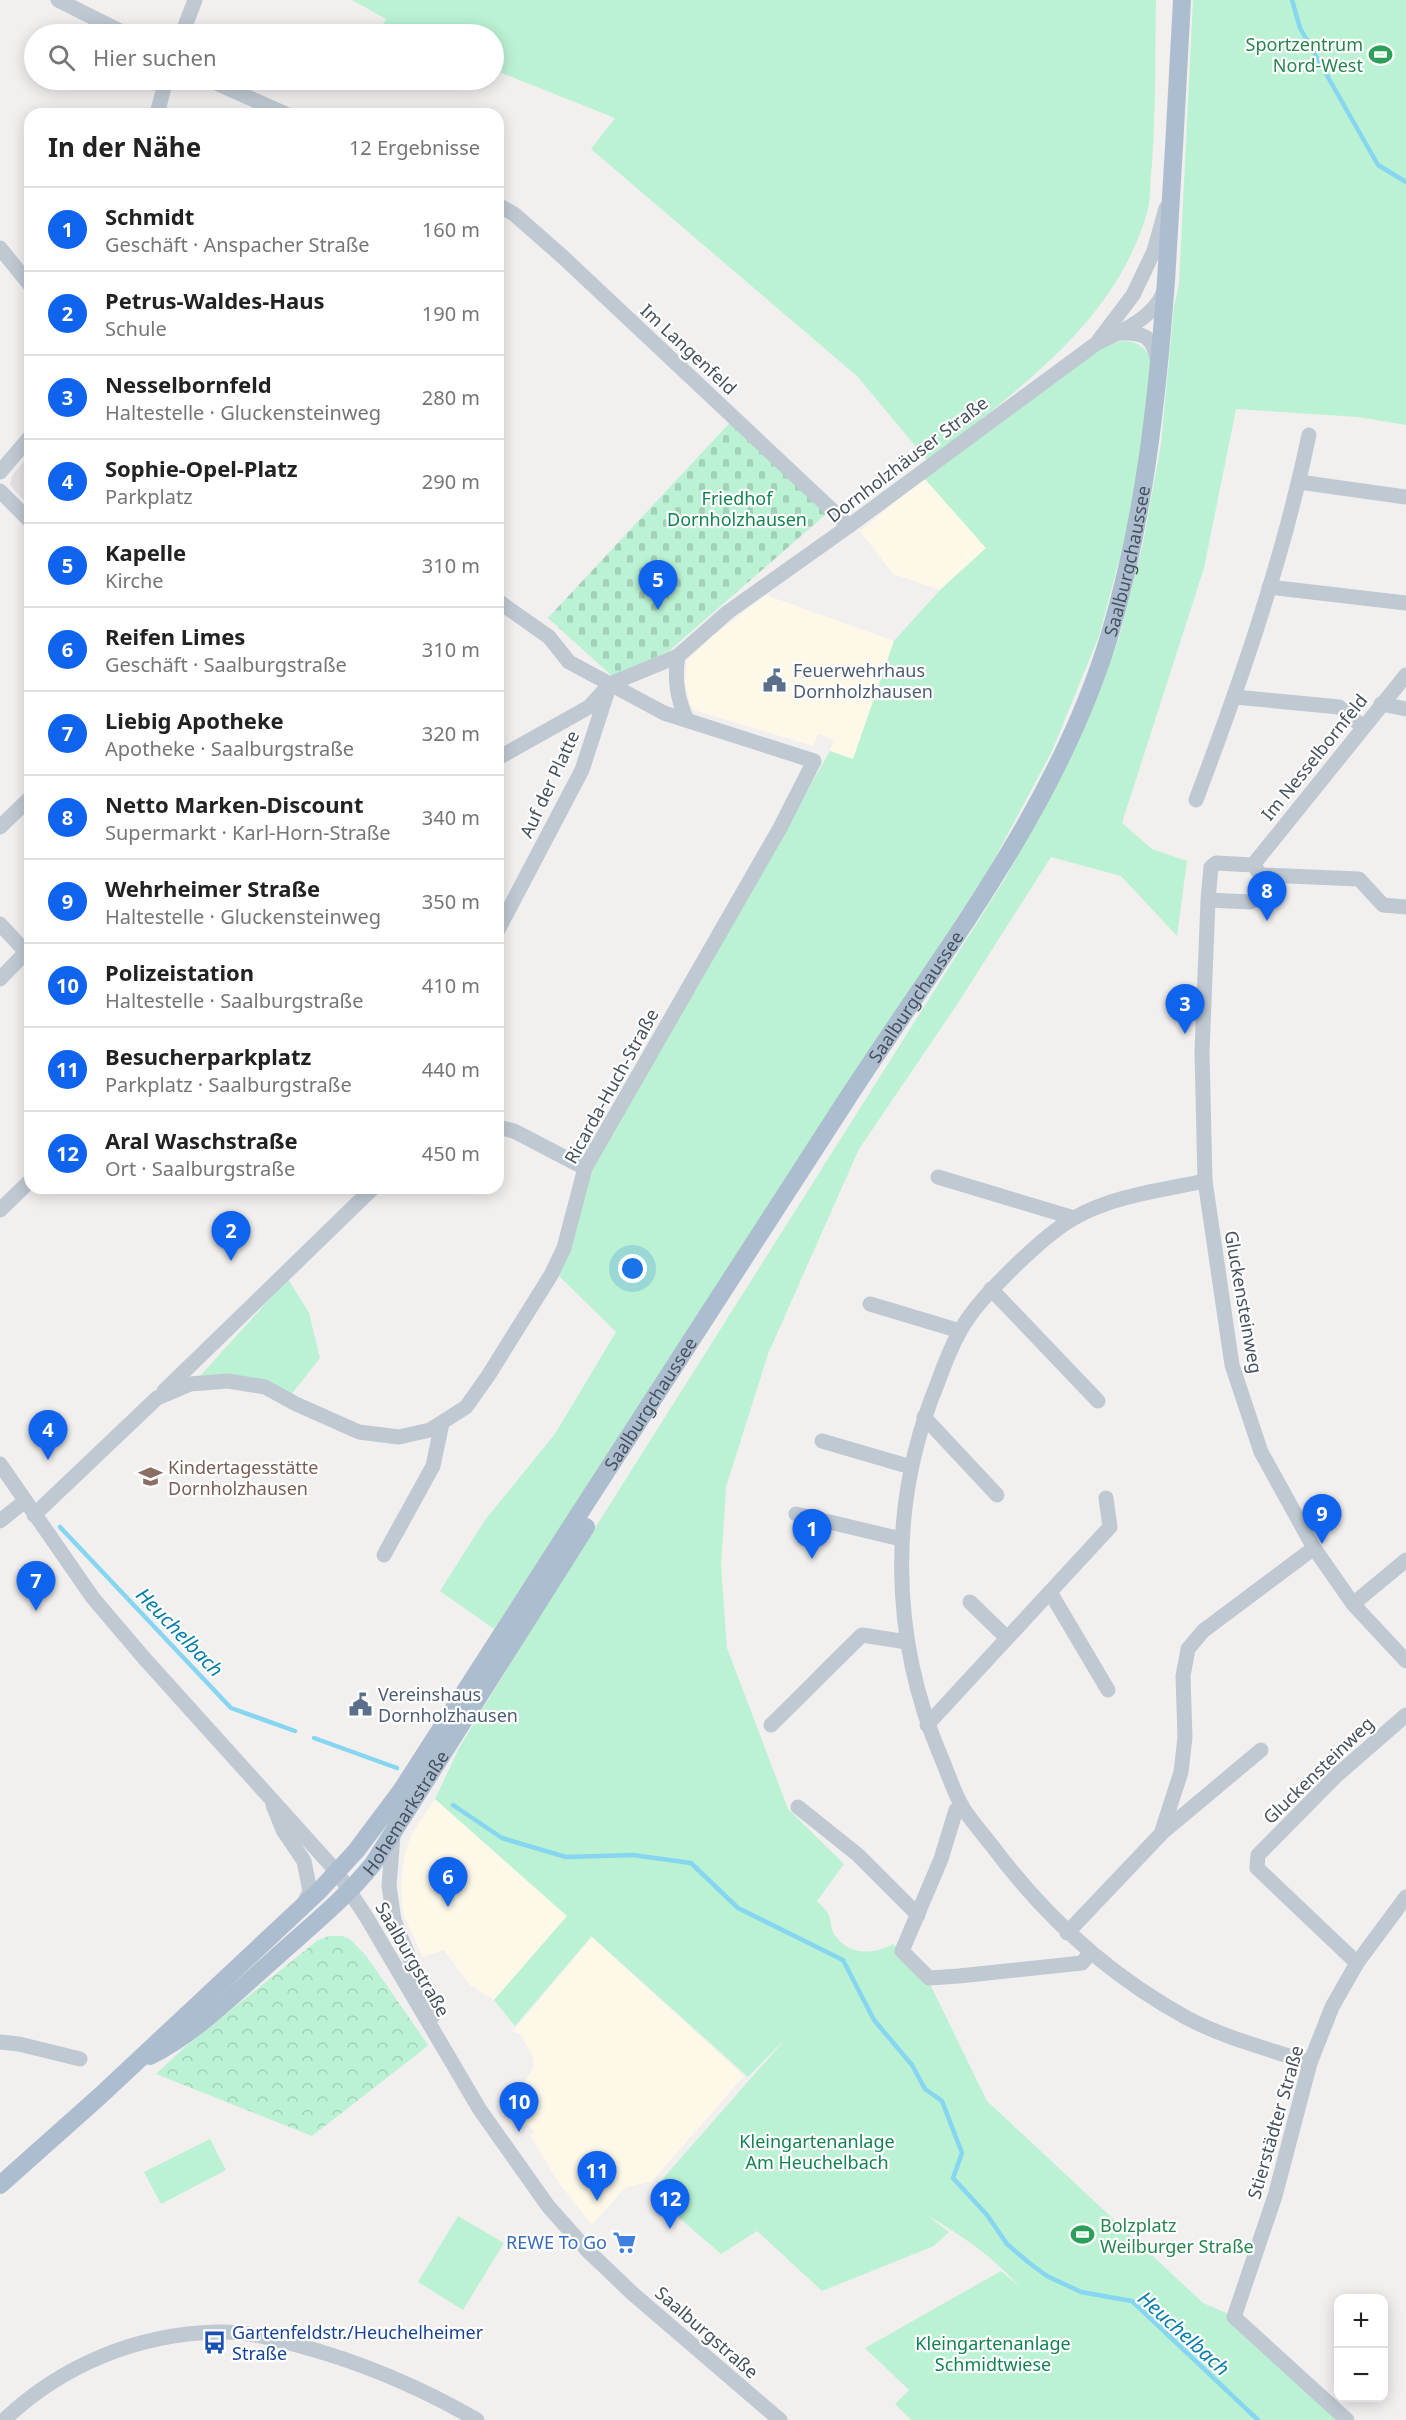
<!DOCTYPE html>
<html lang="de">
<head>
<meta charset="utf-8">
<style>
  :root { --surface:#fff; --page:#f6f6f6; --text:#222; --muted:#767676; --line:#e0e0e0; --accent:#0f63ec }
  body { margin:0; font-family:"Noto Sans",sans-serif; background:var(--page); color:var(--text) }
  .controls { position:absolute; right:18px; bottom:18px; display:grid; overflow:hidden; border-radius:12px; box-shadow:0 3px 15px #0003 }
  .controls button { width:54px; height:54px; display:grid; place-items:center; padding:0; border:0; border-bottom:2px solid var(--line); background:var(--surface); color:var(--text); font:30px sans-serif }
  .you { position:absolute; left:633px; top:1269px; width:21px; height:21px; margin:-15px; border:4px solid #fff; border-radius:50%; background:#1a73e8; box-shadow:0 0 0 9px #1a73e833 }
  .badge { display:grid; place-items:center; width:39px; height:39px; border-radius:50%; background:var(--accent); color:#fff; font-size:20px; font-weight:700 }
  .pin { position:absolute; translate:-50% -50px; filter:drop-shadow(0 2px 3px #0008) }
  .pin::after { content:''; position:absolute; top:32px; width:21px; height:18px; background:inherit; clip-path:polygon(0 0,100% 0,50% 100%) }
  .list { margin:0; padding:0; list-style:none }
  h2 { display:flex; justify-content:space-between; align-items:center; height:78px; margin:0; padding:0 24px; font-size:26px }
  h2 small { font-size:20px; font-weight:400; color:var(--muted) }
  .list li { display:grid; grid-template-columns:39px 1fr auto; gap:18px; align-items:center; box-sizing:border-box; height:84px; padding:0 24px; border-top:2px solid var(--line) }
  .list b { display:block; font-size:22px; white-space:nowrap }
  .list p { margin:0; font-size:20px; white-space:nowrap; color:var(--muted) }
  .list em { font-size:20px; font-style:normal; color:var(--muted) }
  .icon { flex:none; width:33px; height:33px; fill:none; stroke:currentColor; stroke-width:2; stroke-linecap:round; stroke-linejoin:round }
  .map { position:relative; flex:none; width:1406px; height:2420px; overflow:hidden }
  .search { position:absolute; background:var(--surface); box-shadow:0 3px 15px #0003; left:24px; top:24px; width:480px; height:66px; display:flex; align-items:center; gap:15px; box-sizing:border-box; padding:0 21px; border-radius:33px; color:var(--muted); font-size:22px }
  .panel { position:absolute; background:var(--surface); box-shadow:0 3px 15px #0003; left:24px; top:108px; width:480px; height:1086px; border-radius:18px }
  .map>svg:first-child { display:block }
  .commercial { fill:#fdf8e8 }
  .education { fill:#e3e0e1 }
  .green { fill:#bbf2d3 }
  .forest { fill:url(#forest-crowns) }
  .cemetery { fill:url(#cemetery-stones) }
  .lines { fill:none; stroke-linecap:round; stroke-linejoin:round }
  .stream { stroke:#86d5f1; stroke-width:4.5 }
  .minor { stroke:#bfc9d2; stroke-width:15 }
  .major { stroke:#adbdd0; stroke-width:18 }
  .labels { text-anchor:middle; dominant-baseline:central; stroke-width:4.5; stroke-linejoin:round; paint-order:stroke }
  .leisure-label { font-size:18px; fill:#27864d; stroke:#fff; text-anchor:end }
  .street-label { font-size:18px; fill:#46515e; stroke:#fff }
  .park-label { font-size:18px; fill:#128451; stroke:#fff }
  .service-label { font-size:18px; fill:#4e5e75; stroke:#fff; text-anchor:start }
  .education-label { font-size:18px; fill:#785e54; stroke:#fff; text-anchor:start }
  .shop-label { font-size:18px; fill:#366cbe; stroke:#fff; text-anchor:end }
  .transit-label { font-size:18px; fill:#164399; stroke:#fff; text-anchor:start }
  .water-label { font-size:20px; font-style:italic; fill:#057eaa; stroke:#fff }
</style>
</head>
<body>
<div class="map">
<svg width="1406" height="2420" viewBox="0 0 1406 2420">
  <defs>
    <pattern id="forest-crowns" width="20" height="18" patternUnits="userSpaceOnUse" patternTransform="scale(1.5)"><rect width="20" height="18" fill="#bbf2d3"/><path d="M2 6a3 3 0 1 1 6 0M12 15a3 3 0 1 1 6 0" fill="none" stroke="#a2d1b8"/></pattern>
    <pattern id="cemetery-stones" width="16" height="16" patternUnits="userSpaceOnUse" patternTransform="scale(1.5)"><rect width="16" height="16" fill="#bbf2d3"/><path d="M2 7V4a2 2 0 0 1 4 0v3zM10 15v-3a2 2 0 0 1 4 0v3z" fill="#a2d1b8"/></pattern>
  </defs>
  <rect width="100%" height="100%" fill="#f2efef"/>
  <g class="commercial">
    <polygon points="924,478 987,547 940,590 893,574 860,531"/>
    <polygon points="766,595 894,641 853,760 830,751 834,740 818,734 813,746 694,710 690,704 685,682 687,661 710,638"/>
    <polygon points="435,1799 567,1916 494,2000 470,1985 444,1950 423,1957 403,1914 401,1883 405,1853 412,1833"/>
    <polygon points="592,1937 744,2076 652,2181 625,2188 592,2225 561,2186 536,2146 530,2135 534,2132 528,2124 523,2126 512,2112 511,2104 534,2066 533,2057 520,2034 512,2032"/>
  </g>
  <polygon class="education" points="30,454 30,506 10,485 12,476"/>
  <g class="green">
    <path d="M352,0H1156C1155,54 1156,109 1152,164C1150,178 1151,195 1148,209C1117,323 1015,391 928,461L857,376L591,149L615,118L494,70V34H379L386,19Z"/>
    <path d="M1193,0H1406V425L1358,417L1236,409L1204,568L1122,823L1152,849L1187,861L1177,936L1121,876L1051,857L956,1006L859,1149L768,1354L726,1487L721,1567L727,1648L788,1809L844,1864L817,1901C821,1906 827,1910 829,1916C831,1922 831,1929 834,1934C848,1956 873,1955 893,1944L928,1980L987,2101L1203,2303L1231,2315L1347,2420H911L895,2404L909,2390L865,2348L1001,2271L1020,2287C994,2258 962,2235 928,2216L949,2232L934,2246L822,2291L757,2231L721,2254L654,2196L659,2183L788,2036L748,2077L590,1935L591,1937L515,2026L494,2000L567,1916L435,1799L459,1748L540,1615L1006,877L1071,756L1119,638L1143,543L1161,444L1174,307L1179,284Z"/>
    <path d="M1121,341C1139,342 1144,345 1152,362L1142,448L1124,542L1099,636L1052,751L989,869L494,1629L440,1591L485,1520L555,1434L616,1332L557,1274L572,1247L591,1170L830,751L853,759L894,641L940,590L986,548L924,478L1102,347Z"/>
    <polygon points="288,1279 309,1313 320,1358 290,1396 200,1376"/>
    <polygon points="210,2139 226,2170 161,2204 144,2172"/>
    <polygon points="458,2216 504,2243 463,2310 418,2282"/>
  </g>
  <polygon class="forest" points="329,1936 343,1936 352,1941 367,1957 428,2045 420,2052 312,2136 156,2074 185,2047 318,1940"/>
  <polygon class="cemetery" points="737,415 832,509 669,651 612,676 548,618"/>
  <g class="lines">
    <g class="stream">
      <polyline points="1292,0 1300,28 1378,165 1406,182"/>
      <polyline points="60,1527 231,1708 295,1731"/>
      <polyline points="314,1738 397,1768"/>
      <polyline points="453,1805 502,1838 566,1857 633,1855 691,1863 738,1908 843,1960 874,2020 912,2065 925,2089 942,2101 962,2153 953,2178 987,2215 1007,2244 1028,2262 1047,2276 1081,2292 1132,2301 1258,2420"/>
    </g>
    <g class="minor">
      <polyline points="58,0 126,34"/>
      <polyline points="182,34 195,0"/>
      <polyline points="209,80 286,114"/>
      <polyline points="157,114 166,80"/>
      <polyline points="498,205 514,214 564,258 849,526"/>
      <polyline points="0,248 30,285"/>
      <path d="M1119,333C1144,332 1153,336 1158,362"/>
      <polyline points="1099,340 1133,295 1154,251 1166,208"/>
      <polyline points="0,472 30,437"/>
      <polyline points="1299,482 1406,497"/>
      <polyline points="0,491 30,521"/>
      <polyline points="1269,587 1406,603"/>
      <path d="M678,656C674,679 677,699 687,720"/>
      <polyline points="1235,697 1339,707 1363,727"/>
      <polyline points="1381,704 1406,709"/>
      <path d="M498,758L589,707L610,684L678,656L728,612L849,526L1097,343C1121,332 1154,318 1164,291"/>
      <path d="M1196,800C1241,681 1283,559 1309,435"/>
      <polyline points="0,827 30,798"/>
      <polyline points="1253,865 1406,675"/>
      <polyline points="1261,875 1359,879 1383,905 1406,907"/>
      <polyline points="1208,900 1250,902 1259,897 1261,875 1253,865 1216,863 1211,867 1208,900 1202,1052 1205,1181 1232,1365 1261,1452 1314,1548 1353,1604 1406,1661"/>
      <polyline points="0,924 26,952"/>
      <polyline points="498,930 582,770 609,687"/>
      <polyline points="0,979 30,948"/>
      <polyline points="498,1127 514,1131 585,1168"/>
      <polyline points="938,1177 1074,1218"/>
      <path d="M1205,1181C1161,1190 1113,1196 1074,1218C1052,1231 1034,1248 1016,1265C996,1285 974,1306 960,1331C951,1347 944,1365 938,1382C888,1503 890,1637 941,1757C948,1773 954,1793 963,1808C972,1822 983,1834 993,1847C1046,1918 1110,1976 1187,2018C1225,2038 1269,2049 1310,2063"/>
      <polyline points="0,1210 30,1181"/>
      <polyline points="991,1289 1098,1401"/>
      <polyline points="870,1304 960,1331"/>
      <polyline points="164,1391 373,1188"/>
      <polyline points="924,1417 997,1495"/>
      <polyline points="822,1441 911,1467"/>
      <polyline points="0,1464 93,1598 144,1658 337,1872 367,1918 480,2110 548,2206 587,2250 632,2293 780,2420"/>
      <polyline points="796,1514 901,1539"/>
      <polyline points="34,1515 157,1398 190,1384 228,1381 265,1387 296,1404 359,1432 399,1437 430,1430 466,1407 488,1376 551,1275 564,1248 585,1168 780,828 814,761 664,713 569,662 549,637 498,601"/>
      <polyline points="0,1521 25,1501"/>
      <polyline points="384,1555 433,1466 442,1423"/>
      <polyline points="1050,1592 1108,1690"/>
      <polyline points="970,1602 1006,1637"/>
      <polyline points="1353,1604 1406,1560"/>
      <path d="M771,1725C802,1695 831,1665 862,1635L907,1642"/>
      <polyline points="927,1725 1110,1527 1106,1498"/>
      <polyline points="273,1805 283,1830 304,1861 310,1891 303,1905"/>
      <polyline points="962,1806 956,1810 941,1859 902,1951 929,1978 959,1976 1082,1963 1090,1953"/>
      <polyline points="798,1807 858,1855 918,1915"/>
      <polyline points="1163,1832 1261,1750"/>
      <polyline points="393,1835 389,1886 394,1920 433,2016"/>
      <polyline points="1067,1933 1161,1834 1181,1772 1185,1737 1183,1676 1188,1649 1203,1631 1314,1548"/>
      <polyline points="1357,1963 1257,1868 1258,1855 1336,1776 1406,1715"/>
      <polyline points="0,2042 19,2044 80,2059"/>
      <path d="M4,2420C62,2365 137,2334 217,2332C244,2331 271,2338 297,2345C361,2362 420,2387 477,2420"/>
      <polyline points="1347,2420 1234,2317 1275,2196 1310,2063 1332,2007 1357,1963 1406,1897"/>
    </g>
    <g class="major">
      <path id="s1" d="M150,2056C196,2033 234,1994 273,1960C307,1929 344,1900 373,1864L586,1527"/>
      <path id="s2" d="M0,2185L100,2096L319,1891L356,1851L401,1791C549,1560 698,1329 847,1099C943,951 1057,808 1109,637C1144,520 1157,402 1166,281C1172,187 1177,94 1182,0"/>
    </g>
  </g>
  <defs>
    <symbol id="stadium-bare" viewBox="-9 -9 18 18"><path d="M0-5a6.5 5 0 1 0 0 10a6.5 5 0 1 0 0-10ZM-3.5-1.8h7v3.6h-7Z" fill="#2e9e5b" stroke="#fff" stroke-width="2.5" paint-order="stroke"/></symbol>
    <symbol id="civic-bare" viewBox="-9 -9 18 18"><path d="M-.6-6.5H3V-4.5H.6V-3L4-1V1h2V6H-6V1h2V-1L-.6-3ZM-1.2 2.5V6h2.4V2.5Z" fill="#5c6f8a" stroke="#fff" stroke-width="2.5" paint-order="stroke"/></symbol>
    <symbol id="school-bare" viewBox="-9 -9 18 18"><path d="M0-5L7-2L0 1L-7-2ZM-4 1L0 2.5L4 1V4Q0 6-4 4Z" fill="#8d6e63" stroke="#fff" stroke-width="2.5" paint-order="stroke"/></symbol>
    <symbol id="supermarket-bare" viewBox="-9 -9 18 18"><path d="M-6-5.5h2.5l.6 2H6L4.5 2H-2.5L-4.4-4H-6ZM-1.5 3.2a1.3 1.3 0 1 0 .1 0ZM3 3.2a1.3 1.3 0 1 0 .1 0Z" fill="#3f7fe0" stroke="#fff" stroke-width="2.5" paint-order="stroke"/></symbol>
    <symbol id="bus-bare" viewBox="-9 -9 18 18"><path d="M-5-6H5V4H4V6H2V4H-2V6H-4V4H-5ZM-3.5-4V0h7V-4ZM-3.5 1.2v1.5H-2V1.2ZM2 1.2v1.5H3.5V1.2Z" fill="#1a4fb4" stroke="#fff" stroke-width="2.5" paint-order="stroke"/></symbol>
  </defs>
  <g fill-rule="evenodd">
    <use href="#stadium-bare" x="1364" y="38" width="33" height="33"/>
    <use href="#civic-bare" x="758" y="664" width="33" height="33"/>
    <use href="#school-bare" x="134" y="1460" width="33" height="33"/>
    <use href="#civic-bare" x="344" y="1688" width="33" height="33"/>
    <use href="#stadium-bare" x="1066" y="2218" width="33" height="33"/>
    <use href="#supermarket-bare" x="608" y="2226" width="33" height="33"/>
    <use href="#bus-bare" x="198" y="2326" width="33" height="33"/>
  </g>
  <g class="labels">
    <g class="leisure-label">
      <text x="1363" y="44">Sportzentrum<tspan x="1363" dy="21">Nord-West</tspan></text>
      <text x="1100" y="2225" text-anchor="start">Bolzplatz<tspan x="1100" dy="21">Weilburger Straße</tspan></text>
    </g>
    <g class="street-label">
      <text transform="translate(689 349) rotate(43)">Im Langenfeld</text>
      <text transform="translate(907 459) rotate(-37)">Dornholzhäuser Straße</text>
      <text stroke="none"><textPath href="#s2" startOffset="1998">Saalburgchaussee</textPath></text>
      <text transform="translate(1314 757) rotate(-51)">Im Nesselbornfeld</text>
      <text transform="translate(549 784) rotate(-65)">Auf der Platte</text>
      <text stroke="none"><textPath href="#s2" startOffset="1510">Saalburgchaussee</textPath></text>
      <text transform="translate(611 1086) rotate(-61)">Ricarda-Huch-Straße</text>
      <text transform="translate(1244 1302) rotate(80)">Gluckensteinweg</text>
      <text stroke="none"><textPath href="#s2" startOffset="1024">Saalburgchaussee</textPath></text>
      <text transform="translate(1318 1770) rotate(-44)">Gluckensteinweg</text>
      <text stroke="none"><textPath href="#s1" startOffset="356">Hohemarkstraße</textPath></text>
      <text transform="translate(413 1959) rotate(60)">Saalburgstraße</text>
      <text transform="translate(1275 2122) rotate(-74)">Stierstädter Straße</text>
      <text transform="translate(707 2332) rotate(41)">Saalburgstraße</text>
    </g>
    <g class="park-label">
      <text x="737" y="498">Friedhof<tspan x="737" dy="21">Dornholzhausen</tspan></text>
      <text x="817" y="2141">Kleingartenanlage<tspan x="817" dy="21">Am Heuchelbach</tspan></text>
      <text x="993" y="2343">Kleingartenanlage<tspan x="993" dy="21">Schmidtwiese</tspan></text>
    </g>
    <g class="service-label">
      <text x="793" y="670">Feuerwehrhaus<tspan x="793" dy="21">Dornholzhausen</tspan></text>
      <text x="378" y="1694">Vereinshaus<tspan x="378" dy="21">Dornholzhausen</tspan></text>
    </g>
    <g class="education-label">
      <text x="168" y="1467">Kindertagesstätte<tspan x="168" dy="21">Dornholzhausen</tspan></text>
    </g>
    <g class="shop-label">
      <text x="607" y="2242">REWE To Go</text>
    </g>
    <g class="transit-label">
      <text x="232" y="2332">Gartenfeldstr./Heuchelheimer<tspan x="232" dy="21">Straße</tspan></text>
    </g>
    <g class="water-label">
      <text transform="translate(180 1632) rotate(46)">Heuchelbach</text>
      <text transform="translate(1184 2333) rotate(42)">Heuchelbach</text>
    </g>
  </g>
</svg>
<div class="controls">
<button>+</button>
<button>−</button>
</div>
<div class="you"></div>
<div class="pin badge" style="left:812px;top:1559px">1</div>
<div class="pin badge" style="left:231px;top:1261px">2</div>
<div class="pin badge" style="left:1185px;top:1034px">3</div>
<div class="pin badge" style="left:48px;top:1460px">4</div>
<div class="pin badge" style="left:658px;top:610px">5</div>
<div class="pin badge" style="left:448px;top:1907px">6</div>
<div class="pin badge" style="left:36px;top:1611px">7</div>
<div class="pin badge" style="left:1267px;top:921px">8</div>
<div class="pin badge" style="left:1322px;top:1544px">9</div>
<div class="pin badge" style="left:519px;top:2132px">10</div>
<div class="pin badge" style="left:597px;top:2201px">11</div>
<div class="pin badge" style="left:670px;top:2229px">12</div>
<div class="search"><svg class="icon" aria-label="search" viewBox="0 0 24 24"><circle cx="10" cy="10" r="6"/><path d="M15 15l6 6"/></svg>Hier suchen</div>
<section class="panel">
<h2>In der Nähe<small>12 Ergebnisse</small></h2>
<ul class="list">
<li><span class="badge">1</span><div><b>Schmidt</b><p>Geschäft · Anspacher Straße</p></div><em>160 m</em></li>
<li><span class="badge">2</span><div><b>Petrus-Waldes-Haus</b><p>Schule</p></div><em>190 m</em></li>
<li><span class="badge">3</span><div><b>Nesselbornfeld</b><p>Haltestelle · Gluckensteinweg</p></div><em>280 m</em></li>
<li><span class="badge">4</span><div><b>Sophie-Opel-Platz</b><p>Parkplatz</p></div><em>290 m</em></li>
<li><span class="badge">5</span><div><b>Kapelle</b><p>Kirche</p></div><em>310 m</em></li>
<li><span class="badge">6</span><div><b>Reifen Limes</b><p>Geschäft · Saalburgstraße</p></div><em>310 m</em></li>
<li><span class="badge">7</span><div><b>Liebig Apotheke</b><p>Apotheke · Saalburgstraße</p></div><em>320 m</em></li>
<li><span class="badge">8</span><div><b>Netto Marken-Discount</b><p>Supermarkt · Karl-Horn-Straße</p></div><em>340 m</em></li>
<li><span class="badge">9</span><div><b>Wehrheimer Straße</b><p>Haltestelle · Gluckensteinweg</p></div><em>350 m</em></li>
<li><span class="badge">10</span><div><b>Polizeistation</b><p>Haltestelle · Saalburgstraße</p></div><em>410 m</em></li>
<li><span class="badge">11</span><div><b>Besucherparkplatz</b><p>Parkplatz · Saalburgstraße</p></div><em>440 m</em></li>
<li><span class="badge">12</span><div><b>Aral Waschstraße</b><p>Ort · Saalburgstraße</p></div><em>450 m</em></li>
</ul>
</section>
</div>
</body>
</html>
